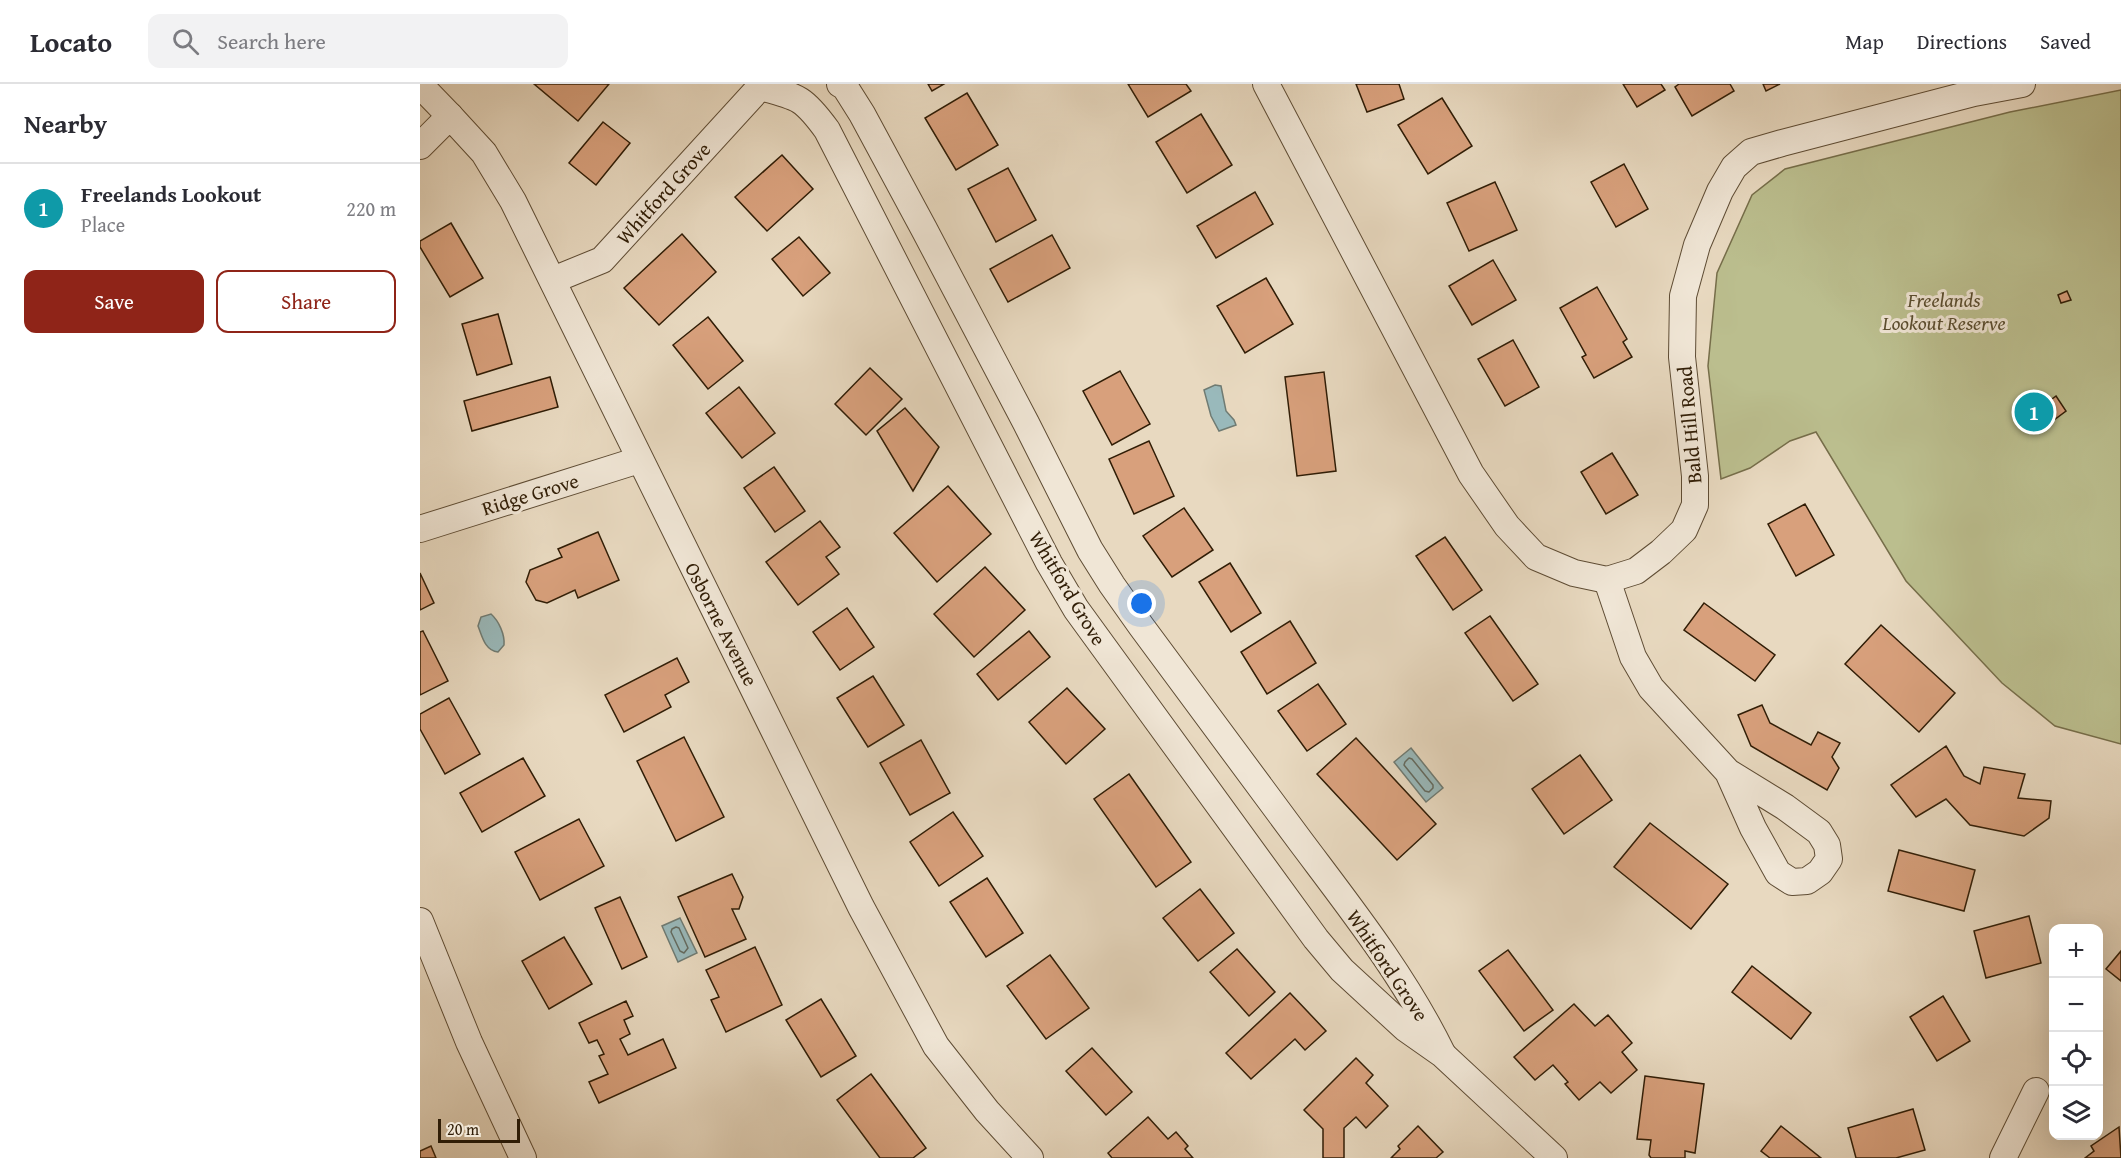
<!DOCTYPE html>
<html lang="en">
<head>
<meta charset="utf-8">
<style>
  :root { --surface:#fff; --page:#f2f2f3; --text:#2b2b33; --muted:#7c7c81; --line:#e1e1e2; --accent:#8f2418 }
  body { margin:0; font-family:"Gentium Book Plus",serif; background:var(--page); color:var(--text) }
  .controls { position:absolute; right:18px; bottom:18px; display:grid; overflow:hidden; border-radius:12px; box-shadow:0 6px 24px #0002 }
  .controls button { width:54px; height:54px; display:grid; place-items:center; padding:0; border:0; border-bottom:2px solid var(--line); background:var(--surface); color:var(--text); font:30px sans-serif }
  .scale { position:absolute; left:18px; bottom:15px; width:82px; box-sizing:border-box; padding-left:6px; border:3px solid #301d06; border-top:0; font-size:16px; line-height:21px; white-space:nowrap; color:#301d06; -webkit-text-stroke:4px #f0e6d6; paint-order:stroke }
  .you { position:absolute; left:722px; top:520px; width:21px; height:21px; margin:-15px; border:4px solid #fff; border-radius:50%; background:#1a73e8; box-shadow:0 0 0 9px #1a73e833 }
  .badge { display:grid; place-items:center; width:39px; height:39px; border-radius:50%; background:var(--accent); color:#fff; font-size:20px; font-weight:700 }
  .pin { position:absolute; translate:-50% -50%; border:3px solid #fff; box-shadow:0 2px 6px #0006 }
  .list { margin:0; padding:0; list-style:none }
  h2 { display:flex; justify-content:space-between; align-items:center; height:78px; margin:0; padding:0 24px; font-size:26px }
  h2 small { font-size:20px; font-weight:400; color:var(--muted) }
  .list li { display:grid; grid-template-columns:39px 1fr auto; gap:18px; align-items:center; box-sizing:border-box; height:90px; padding:0 24px; border-top:2px solid var(--line) }
  .list b { display:block; font-size:22px; white-space:nowrap }
  .list p { margin:0; font-size:20px; white-space:nowrap; color:var(--muted) }
  .list em { font-size:20px; font-style:normal; color:var(--muted) }
  .actions { display:flex; gap:12px; padding:18px 24px }
  .actions a { flex:1; padding:14px 0; border:2px solid var(--accent); border-radius:12px; text-align:center; font-size:21px; color:var(--accent) }
  .actions .main { background:var(--accent); color:#fff }
  .icon { flex:none; width:33px; height:33px; fill:none; stroke:currentColor; stroke-width:2; stroke-linecap:round; stroke-linejoin:round }
  .map { position:relative; flex:none; width:1701px; height:1074px; overflow:hidden }
  header { display:flex; align-items:center; gap:36px; box-sizing:border-box; height:84px; padding:0 30px; background:var(--surface); border-bottom:2px solid var(--line) }
  header strong { font-size:28px }
  nav { display:flex; gap:33px; margin-inline-start:auto; font-size:21px }
  .search { width:420px; height:54px; background:var(--page); display:flex; align-items:center; gap:15px; box-sizing:border-box; padding:0 21px; border-radius:12px; color:var(--muted); font-size:22px }
  main { display:flex }
  aside { flex:1; background:var(--surface) }
  .map>svg:first-child { display:block }
  .green { fill:#bbbe8e; stroke:#766e4a; stroke-width:1.5 }
  .water { fill:#99b9bb; stroke:#6f7b73; stroke-width:1.5 }
  .lines { fill:none; stroke-linecap:round; stroke-linejoin:round }
  .shore { stroke:#646b60; stroke-width:1.5 }
  .building { fill:#d8a07c; stroke:#301d06; stroke-width:1.5 }
  .minor-casing { stroke:#5e4c34; stroke-width:28 }
  .minor { stroke:#f0e6d6; stroke-width:26 }
  .labels { text-anchor:middle; dominant-baseline:central; stroke-width:6; stroke-linejoin:round; paint-order:stroke }
  .street-label { font-size:20px; fill:#301d06; stroke:#f0e6d6 }
  .park-label { font-size:20px; font-style:italic; fill:#5a4d2f; stroke:#f0e6d6 }
</style>
</head>
<body>
<header>
<strong>Locato</strong>
<div class="search"><svg class="icon" aria-label="search" viewBox="0 0 24 24"><circle cx="10" cy="10" r="6"/><path d="M15 15l6 6"/></svg>Search here</div>
<nav><a>Map</a><a>Directions</a><a>Saved</a></nav>
</header>
<main>
<aside>
<h2>Nearby<small></small></h2>
<ul class="list">
<li><span class="badge" style="background:#0f9aa8">1</span><div><b>Freelands Lookout</b><p>Place</p></div><em>220 m</em></li>
</ul>
<div class="actions"><a class="main">Save</a><a>Share</a></div>
</aside>
<div class="map">
<svg width="1701" height="1074" viewBox="0 0 1701 1074">
  <rect width="100%" height="100%" fill="#e8d9c0"/>
  <filter id="stains"><feTurbulence type="fractalNoise" baseFrequency=".00333" numOctaves="4"/><feColorMatrix values="0 0 0 0 .2 0 0 0 0 .09 0 0 0 0 .02 0 0 0 .5 -.17"/></filter>
  <radialGradient id="worn" r=".72"><stop offset=".6" stop-color="#630" stop-opacity="0"/><stop offset="1" stop-color="#630" stop-opacity=".3"/></radialGradient>
  <polygon class="green" points="1701,6 1701,660 1635,642 1582,599 1486,497 1396,348 1370,357 1330,384 1301,395 1288,282 1297,189 1332,111 1365,85 1590,28"/>
  <g class="water">
    <polygon points="795,301 801,302 806,327 814,336 816,341 799,347 791,332 784,306"/>
    <path d="M71,530C79,537 85,551 84,561L78,568C65,567 62,552 58,542L61,533Z"/>
    <polygon points="991,664 1023,704 1006,718 974,678"/>
    <polygon points="260,834 277,869 258,878 242,842"/>
  </g>
  <g class="lines">
    <g class="shore">
      <polygon points="989,674 992,675 1013,701 1013,704 1009,708 1005,707 984,681 985,678"/>
      <polygon points="256,843 259,844 268,864 264,869 260,867 251,848 252,845"/>
    </g>
  </g>
  <g class="building">
    <polygon points="114,0 189,0 158,37"/>
    <polygon points="508,0 524,0 512,7"/>
    <polygon points="708,0 766,0 771,7 728,33"/>
    <polygon points="936,0 979,0 984,15 947,28"/>
    <polygon points="1203,0 1241,0 1245,6 1217,23"/>
    <polygon points="1259,0 1310,0 1314,7 1272,32 1255,3"/>
    <polygon points="1343,0 1360,0 1346,7"/>
    <polygon points="547,9 578,61 536,86 505,34"/>
    <polygon points="1022,14 1052,62 1008,90 978,41"/>
    <polygon points="781,30 812,81 767,109 736,58"/>
    <polygon points="183,38 210,59 176,101 149,79"/>
    <polygon points="362,71 393,105 347,147 315,113"/>
    <polygon points="1204,80 1228,125 1196,143 1171,98"/>
    <polygon points="588,84 616,136 576,158 548,105"/>
    <polygon points="1075,98 1097,146 1049,167 1027,119"/>
    <polygon points="835,108 853,140 796,174 777,142"/>
    <polygon points="31,139 63,194 30,213 0,163 0,157"/>
    <polygon points="262,150 296,188 239,241 204,204"/>
    <polygon points="632,151 650,184 588,218 570,185"/>
    <polygon points="379,153 410,189 383,212 352,175"/>
    <polygon points="1073,176 1096,216 1052,241 1029,202"/>
    <polygon points="846,194 873,240 825,269 797,222"/>
    <polygon points="1177,203 1207,255 1203,258 1212,273 1174,294 1162,273 1166,271 1140,224"/>
    <polygon points="1647,207 1651,216 1641,219 1638,211"/>
    <polygon points="78,230 92,280 57,291 42,240"/>
    <polygon points="288,233 323,277 288,305 253,261"/>
    <polygon points="1093,256 1119,303 1085,322 1058,275"/>
    <polygon points="450,284 482,315 446,351 415,320"/>
    <polygon points="700,287 730,340 692,361 663,307"/>
    <polygon points="904,288 916,387 877,392 865,293"/>
    <polygon points="130,293 138,323 52,347 44,317"/>
    <polygon points="319,303 355,349 322,374 286,329"/>
    <polygon points="1636,312 1646,327 1634,336 1624,321"/>
    <polygon points="485,324 519,363 493,407 457,347"/>
    <polygon points="729,357 754,412 714,430 689,375"/>
    <polygon points="1192,369 1218,411 1186,430 1161,388"/>
    <polygon points="354,383 385,427 355,448 324,404"/>
    <polygon points="528,402 571,450 517,498 474,449"/>
    <polygon points="1385,420 1414,471 1376,492 1348,440"/>
    <polygon points="764,424 793,466 752,493 723,452"/>
    <polygon points="400,437 420,463 406,473 419,490 378,521 346,478"/>
    <polygon points="178,448 199,496 158,514 155,506 127,519 116,516 106,498 110,486 142,473 138,465"/>
    <polygon points="1025,453 1062,506 1033,526 996,472"/>
    <polygon points="810,479 841,529 811,548 779,498"/>
    <polygon points="565,483 605,526 554,573 514,530"/>
    <polygon points="0,489 14,519 0,526"/>
    <polygon points="1284,519 1355,571 1335,597 1264,546"/>
    <polygon points="427,524 454,563 420,586 393,548"/>
    <polygon points="1070,532 1118,600 1093,617 1045,549"/>
    <polygon points="870,537 896,579 847,610 821,568"/>
    <polygon points="1461,541 1535,609 1499,648 1425,580"/>
    <polygon points="3,547 28,597 0,611 0,548"/>
    <polygon points="609,547 630,573 578,616 557,590"/>
    <polygon points="257,574 269,598 245,611 251,623 204,648 185,611"/>
    <polygon points="453,592 484,641 448,663 417,614"/>
    <polygon points="898,600 926,640 887,667 858,627"/>
    <polygon points="647,604 685,645 646,680 609,638"/>
    <polygon points="29,614 60,670 25,690 0,645 0,630"/>
    <polygon points="1342,621 1350,639 1391,661 1398,648 1420,659 1412,673 1419,684 1407,706 1331,662 1318,631"/>
    <polygon points="264,653 304,733 256,757 217,677"/>
    <polygon points="936,654 1016,740 977,776 897,690"/>
    <polygon points="501,656 530,709 490,731 460,679"/>
    <polygon points="1526,662 1544,692 1560,700 1564,683 1605,690 1598,714 1631,717 1629,734 1604,752 1550,741 1526,715 1496,733 1471,701"/>
    <polygon points="1160,671 1192,716 1144,750 1112,705"/>
    <polygon points="103,674 125,712 62,748 40,709"/>
    <polygon points="709,690 771,778 736,803 674,715"/>
    <polygon points="533,728 563,772 519,802 490,758"/>
    <polygon points="159,735 184,782 120,816 95,768"/>
    <polygon points="1230,739 1308,800 1271,845 1194,783"/>
    <polygon points="1479,766 1555,786 1544,827 1468,807"/>
    <polygon points="312,790 323,813 319,825 312,825 326,855 285,873 258,813"/>
    <polygon points="567,794 603,849 566,873 530,818"/>
    <polygon points="780,805 814,849 778,877 743,834"/>
    <polygon points="200,813 227,873 202,885 175,824"/>
    <polygon points="1609,832 1621,879 1566,894 1554,847"/>
    <polygon points="144,853 172,900 129,925 102,877"/>
    <polygon points="335,863 362,921 306,948 291,916 299,913 286,886"/>
    <polygon points="817,865 855,908 829,932 790,888"/>
    <polygon points="1088,866 1133,926 1104,947 1059,887"/>
    <polygon points="1701,867 1701,897 1686,885"/>
    <polygon points="630,871 669,924 626,955 587,902"/>
    <polygon points="1332,882 1391,929 1371,955 1312,908"/>
    <polygon points="870,909 906,947 885,966 875,955 831,995 806,969"/>
    <polygon points="1523,912 1550,957 1517,977 1490,933"/>
    <polygon points="401,915 436,972 401,993 366,936"/>
    <polygon points="206,917 213,932 204,936 210,950 200,955 208,971 243,955 256,984 179,1019 169,998 188,990 179,972 184,970 177,956 169,959 159,939"/>
    <polygon points="1154,920 1175,942 1188,931 1212,959 1202,968 1217,986 1191,1009 1180,998 1159,1016 1145,1000 1148,998 1133,981 1115,996 1094,973"/>
    <polygon points="672,964 712,1008 686,1031 646,987"/>
    <polygon points="936,974 953,991 946,999 968,1022 946,1044 936,1033 924,1044 924,1074 903,1074 903,1045 884,1026"/>
    <polygon points="451,990 506,1064 493,1074 460,1074 417,1016"/>
    <polygon points="1225,992 1284,1000 1275,1069 1265,1067 1265,1074 1231,1074 1229,1071 1231,1056 1217,1055"/>
    <polygon points="1493,1025 1505,1066 1476,1074 1436,1074 1428,1044"/>
    <polygon points="728,1033 748,1055 756,1048 768,1062 765,1065 773,1074 692,1074 688,1069"/>
    <polygon points="998,1042 1023,1068 1016,1074 971,1074 980,1065 978,1062"/>
    <polygon points="1361,1042 1401,1074 1350,1074 1341,1067"/>
    <polygon points="1699,1043 1701,1074 1665,1074 1674,1067 1671,1062"/>
    <polygon points="11,1062 16,1074 0,1074 0,1067"/>
  </g>
  <g class="lines">
    <defs>
      <g id="minor">
        <path d="M420,0L425,3L442,30L504,145L606,339L670,466L692,501L721,542C774,614 827,686 881,758C932,826 985,893 1022,969"/>
        <polyline points="846,0 1051,390 1087,442 1116,473 1154,489 1187,496 1216,487 1241,468 1264,446 1275,421 1275,392 1262,273 1263,212 1277,161 1300,107 1314,83 1331,68 1362,59 1554,9 1602,0"/>
        <polyline points="0,1 30,32"/>
        <path d="M340,3C378,13 383,13 407,46L629,479L656,525L896,855L922,886L985,944L1022,970L1134,1074"/>
        <polyline points="0,62 30,32 64,69 93,117 441,823 516,962 567,1027 610,1074"/>
        <polyline points="133,196 182,176 340,3 346,0"/>
        <polyline points="0,445 219,376"/>
        <polyline points="1187,496 1213,573 1231,604 1308,688 1365,723 1399,748 1407,761 1409,775 1400,788 1387,797 1372,798 1358,789 1333,744 1308,688"/>
        <polyline points="0,837 49,958 103,1074"/>
        <polyline points="1583,1074 1616,1007"/>
      </g>
    </defs>
    <use href="#minor" class="minor-casing"/>
    <use href="#minor" class="minor"/>
  </g>
  <g class="labels">
    <g class="street-label">
      <text transform="translate(243 109) rotate(-48)">Whitford Grove</text>
      <text transform="translate(1269 341) rotate(-95)">Bald Hill Road</text>
      <text transform="translate(110 410) rotate(-17)">Ridge Grove</text>
      <text transform="translate(648 504) rotate(59)">Whitford Grove</text>
      <text transform="translate(302 540) rotate(63)">Osborne Avenue</text>
      <text transform="translate(968 881) rotate(56)">Whitford Grove</text>
    </g>
    <g class="park-label">
      <text x="1524" y="215">Freelands<tspan x="1524" dy="23">Lookout Reserve</tspan></text>
    </g>
  </g>
  <rect width="100%" height="100%" filter="url(#stains)"/>
  <rect width="100%" height="100%" fill="url(#worn)"/>
</svg>
<div class="controls">
<button>+</button>
<button>−</button>
<button><svg class="icon" aria-label="locate" viewBox="0 0 24 24"><circle cx="12" cy="12" r="6"/><path d="M12 2v4M12 18v4M2 12h4M18 12h4"/></svg></button>
<button><svg class="icon" aria-label="layers" viewBox="0 0 24 24"><path d="M12 4l9 5-9 5-9-5zM3 14l9 5 9-5"/></svg></button>
</div>
<div class="scale">20 m</div>
<div class="you"></div>
<div class="pin badge" style="left:1614px;top:328px;background:#0f9aa8">1</div>
</div>
</main>
</body>
</html>
